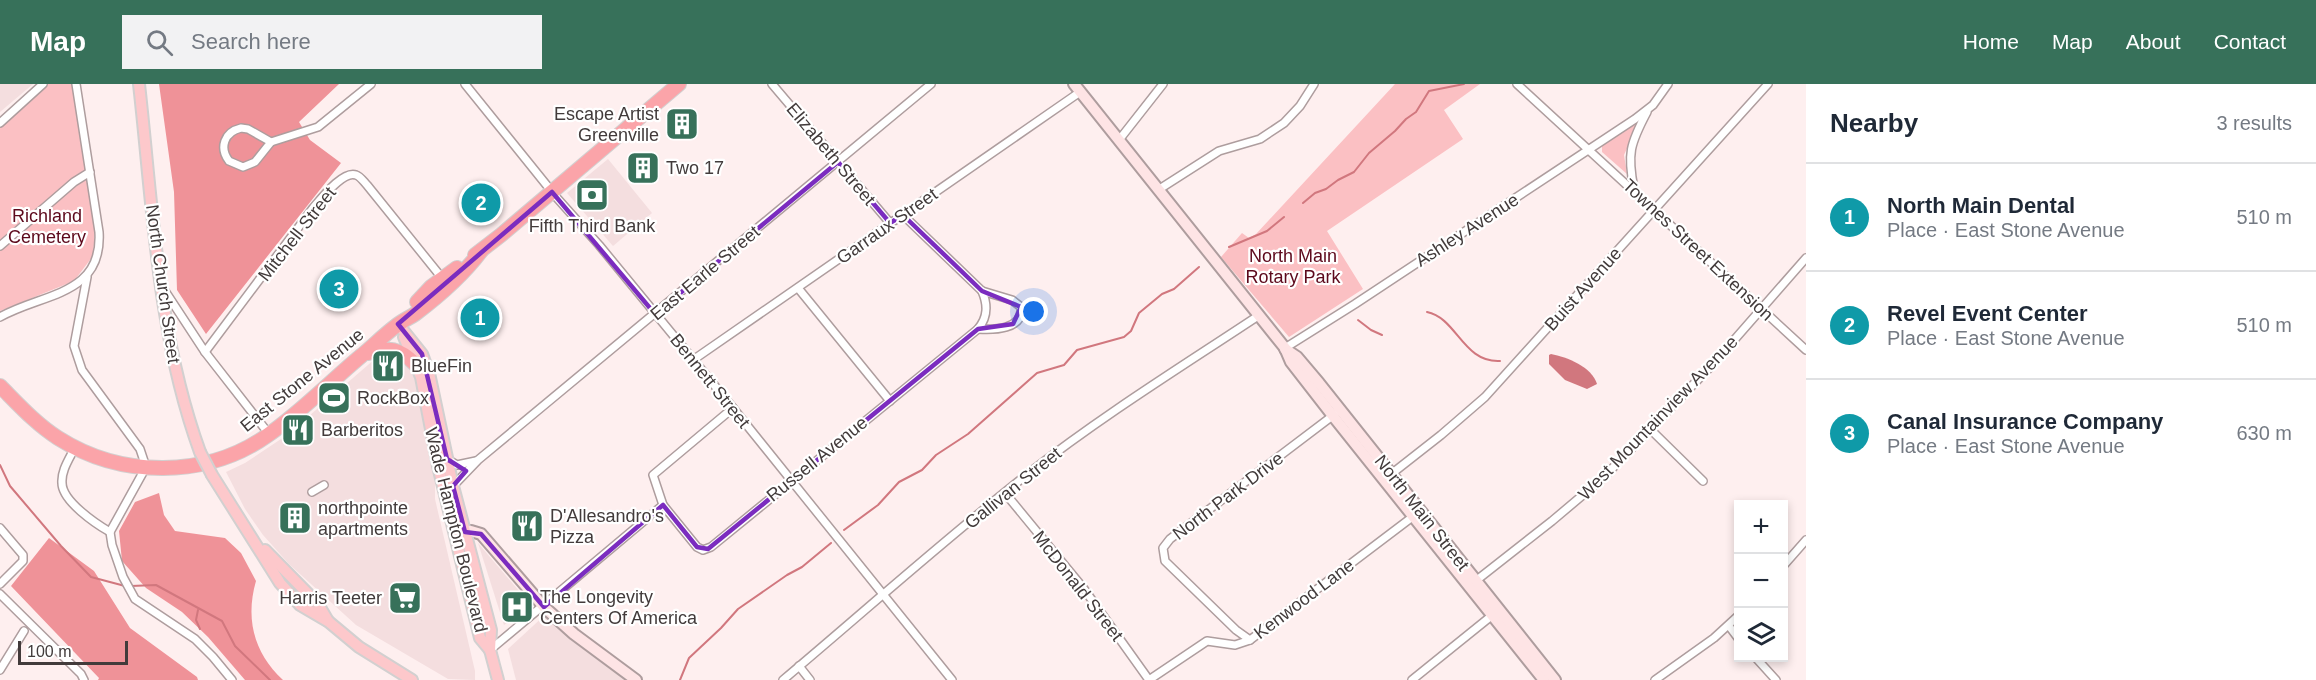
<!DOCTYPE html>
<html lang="en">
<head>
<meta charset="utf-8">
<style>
  :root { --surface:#fff; --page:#f2f2f3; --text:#1f2937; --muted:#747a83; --line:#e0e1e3; --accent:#37715a }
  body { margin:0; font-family:Arial,sans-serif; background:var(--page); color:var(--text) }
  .controls { position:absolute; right:18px; bottom:18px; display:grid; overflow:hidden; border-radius:0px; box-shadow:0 3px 9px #0003 }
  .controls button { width:54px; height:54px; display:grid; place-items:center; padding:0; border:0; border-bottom:2px solid var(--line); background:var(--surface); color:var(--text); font:30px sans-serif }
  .scale { position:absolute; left:18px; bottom:15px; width:110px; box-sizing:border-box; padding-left:6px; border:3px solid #423b3b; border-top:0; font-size:16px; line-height:21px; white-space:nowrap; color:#423b3b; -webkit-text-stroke:4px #fff; paint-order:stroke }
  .you { position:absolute; left:1034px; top:228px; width:21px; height:21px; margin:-15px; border:4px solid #fff; border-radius:50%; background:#1a73e8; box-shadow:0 0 0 9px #1a73e833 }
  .badge { display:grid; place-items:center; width:39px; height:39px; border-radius:50%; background:var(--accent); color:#fff; font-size:20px; font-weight:700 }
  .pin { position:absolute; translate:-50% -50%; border:3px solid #fff; box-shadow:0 2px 6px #0006 }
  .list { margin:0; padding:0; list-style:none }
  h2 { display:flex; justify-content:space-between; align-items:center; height:78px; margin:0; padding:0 24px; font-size:26px }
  h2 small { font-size:20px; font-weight:400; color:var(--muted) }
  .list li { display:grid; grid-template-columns:39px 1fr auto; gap:18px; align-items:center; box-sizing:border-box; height:108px; padding:0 24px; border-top:2px solid var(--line) }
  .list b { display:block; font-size:22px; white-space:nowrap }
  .list p { margin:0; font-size:20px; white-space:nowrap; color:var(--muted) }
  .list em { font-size:20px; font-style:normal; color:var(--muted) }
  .icon { flex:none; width:33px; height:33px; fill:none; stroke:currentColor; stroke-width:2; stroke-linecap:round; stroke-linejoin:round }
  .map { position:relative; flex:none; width:1806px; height:596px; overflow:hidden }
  header { display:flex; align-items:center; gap:36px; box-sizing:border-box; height:84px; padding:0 30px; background:var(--accent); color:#fff }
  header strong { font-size:28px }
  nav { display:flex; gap:33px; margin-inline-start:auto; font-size:21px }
  .search { width:420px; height:54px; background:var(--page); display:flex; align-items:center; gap:15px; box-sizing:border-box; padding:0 21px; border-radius:0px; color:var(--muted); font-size:22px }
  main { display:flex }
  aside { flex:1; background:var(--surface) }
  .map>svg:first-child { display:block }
  .built { fill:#f4dedf }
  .green { fill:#fbc0c3 }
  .forest { fill:#ef9298 }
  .water { fill:#d1777e }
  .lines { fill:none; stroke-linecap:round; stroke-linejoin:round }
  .stream { stroke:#d1777e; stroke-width:2 }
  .street-casing { stroke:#ae9d9e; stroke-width:10 }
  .secondary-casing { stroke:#ae9d9e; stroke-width:14 }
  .primary-casing { stroke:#d2d0d0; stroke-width:14 }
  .highway-casing { stroke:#d2d0d0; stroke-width:16 }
  .street { stroke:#fff; stroke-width:7 }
  .secondary { stroke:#fee4e5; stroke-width:10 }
  .primary { stroke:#fdc8cb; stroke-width:10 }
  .highway { stroke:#fba4a9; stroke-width:14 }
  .primary-bridge-casing { stroke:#d2d0d0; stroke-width:14; stroke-linecap:butt }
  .primary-bridge { stroke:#fdc8cb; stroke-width:10 }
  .marked { fill:none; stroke:#7b2cbf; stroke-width:4.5; stroke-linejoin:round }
  .labels { text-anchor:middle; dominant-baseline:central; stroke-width:4.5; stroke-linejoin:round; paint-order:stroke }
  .poi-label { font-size:18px; fill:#423b3b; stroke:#fff; text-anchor:start }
  .street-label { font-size:18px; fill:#423b3b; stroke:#fff }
  .park-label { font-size:18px; fill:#5d091c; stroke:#fff }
</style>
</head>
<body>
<header>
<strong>Map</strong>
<div class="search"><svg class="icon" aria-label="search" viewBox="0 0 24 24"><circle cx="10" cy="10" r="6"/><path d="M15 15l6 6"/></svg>Search here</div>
<nav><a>Home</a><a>Map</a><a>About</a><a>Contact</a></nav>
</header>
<main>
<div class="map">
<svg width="1806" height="596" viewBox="0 0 1806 596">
  <rect width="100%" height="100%" fill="#feefef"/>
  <g class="built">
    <polygon points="0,0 33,0 0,28"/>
    <polygon points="608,75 652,129 613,162 567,109"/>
    <polygon points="383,268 410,279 419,301 435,398 435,415 475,587 475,596 448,595 356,541 289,480 263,451 245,425 226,388 245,379 287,351"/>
    <polygon points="478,459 531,521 504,541"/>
    <polygon points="546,530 629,596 516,596 508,565"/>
  </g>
  <g class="green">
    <polygon points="48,0 72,0 95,146 93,172 74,197 0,227 0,43"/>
    <polygon points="1395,0 1480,0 1444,26 1463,55 1327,147 1363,205 1289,253 1221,173 1242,149 1249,154 1256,150"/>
    <polygon points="1640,35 1624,71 1627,90 1602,68 1602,61"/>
  </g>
  <g class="forest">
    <polygon points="159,0 339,0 299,38 310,56 341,79 206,250 177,206 174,108"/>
    <path d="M159,409L164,431L175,447L225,454L241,469L256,497C245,535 254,569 283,596H245L208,553L182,528L146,504L122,477L119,447L135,418Z"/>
    <polygon points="49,454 94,487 130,544 197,593 198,596 98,596 99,594 11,502"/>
  </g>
  <path class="water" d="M1551,270C1567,273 1592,283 1597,300L1587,305L1565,296L1549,280V271Z"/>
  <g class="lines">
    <g class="stream">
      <polyline points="1303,119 1315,109 1326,105 1338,96 1354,88 1369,69 1395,47 1406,35 1416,28 1429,7 1464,0"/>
      <polyline points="1229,163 1267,147 1284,133"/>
      <path d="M1427,228C1457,234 1463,279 1500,277"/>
      <polyline points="1358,236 1371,246 1382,251"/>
      <polyline points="0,381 10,402 61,462 91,493 125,502"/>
      <polyline points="844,446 878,421 899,398 922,386 936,371 968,350 1037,289 1064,281 1077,266 1124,253 1131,247 1139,229 1162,210 1174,205 1199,183"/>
      <polyline points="131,502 156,501 222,537 235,562 270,596"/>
      <polyline points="198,526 196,536 200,545"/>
      <polyline points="680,596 689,574 721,544 738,525 787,491 802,483 831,459"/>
    </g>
    <defs>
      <g id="street">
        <polyline points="465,0 557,114 599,161 733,324 952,596"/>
        <polyline points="772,0 890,139"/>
        <polyline points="1517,0 1806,266"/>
        <polyline points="0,39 43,0"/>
        <path d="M241,44L248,45L271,58L255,78L243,83L229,77C219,64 224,48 241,44Z"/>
        <polyline points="1119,56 1163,0"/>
        <polyline points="271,58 318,43 371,0"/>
        <path d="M1634,105C1627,70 1630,60 1647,28"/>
        <polyline points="1158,106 1219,67 1260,55 1284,39 1300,22 1314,0"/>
        <path d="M903,131L982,207L1012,216L1021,223C1024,246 993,246 978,245"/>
        <polyline points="0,162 74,98 90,88"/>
        <polyline points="87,193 74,262 82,286 140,365 146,383 110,448 112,461 123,493 135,515 195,555 213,573 232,596"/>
        <polyline points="163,204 205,268 269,350"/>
        <polyline points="798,204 890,317"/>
        <path d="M0,233C42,209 103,212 99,148L76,0"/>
        <polyline points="1285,264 1355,220 1635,35 1653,21 1668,0"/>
        <path d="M205,268L313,124C321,115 343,86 356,91C360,92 364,98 367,101L442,194"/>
        <polyline points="693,276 1080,8"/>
        <path d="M733,324L653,391L663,421L697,463L703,466L711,463L978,245C988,233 988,221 982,207"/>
        <polyline points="1650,345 1703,397"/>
        <path d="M75,363C70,374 61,386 62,399C62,417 96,440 110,448"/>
        <polyline points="447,375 457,381 476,377"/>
        <polyline points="1390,391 1441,351 1485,313 1768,0"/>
        <polyline points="453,402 478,376 931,0"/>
        <polyline points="312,408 324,401"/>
        <polyline points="1005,409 1084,505 1149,596"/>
        <polyline points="0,444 23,471 23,477 0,500"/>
        <polyline points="1784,481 1806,456"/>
        <polyline points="1473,499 1552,437 1603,394 1714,279 1806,174"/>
        <polyline points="0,510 81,590 84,596"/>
        <polyline points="1729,542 1738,554"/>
        <polyline points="1250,556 1236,546 1165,477 1163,464 1170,455 1335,330"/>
        <polyline points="490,566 663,421"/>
        <polyline points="1756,574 1776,596"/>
        <polyline points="799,582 810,596"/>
        <polyline points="0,586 24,547"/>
        <path d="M783,596C865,527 945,455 1029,389C1102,332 1181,283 1258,232"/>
        <polyline points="1149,596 1207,557 1235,561 1250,556 1415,431"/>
        <polyline points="1412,596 1495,529"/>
        <polyline points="1655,596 1714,554 1738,532"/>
      </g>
      <g id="secondary">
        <polyline points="1074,0 1285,264 1291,278 1333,332 1544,596"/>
        <polyline points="1285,265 1297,273 1319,299 1555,596"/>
        <polyline points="457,449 471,447 481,450 544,523 574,550 636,596"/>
      </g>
      <g id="primary">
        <path d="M139,0C153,124 157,250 200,368"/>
        <polyline points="398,240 422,270 429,289 453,402 491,546 490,566 498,596"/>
        <polyline points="404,253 421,293 438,382 480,554 490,566"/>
        <polyline points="212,391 280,499 300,521 329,538 359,563 412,596"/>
        <polyline points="265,466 318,520 328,537"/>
      </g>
      <g id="highway">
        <polyline points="475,171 501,151 679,0"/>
        <polyline points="417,218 431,203 457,184"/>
        <path d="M368,269C390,263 399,264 415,280"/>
        <path d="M0,302C18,320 36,340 58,354C121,394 206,395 268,351C300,329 331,297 361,272C373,262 384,251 396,242C402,237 409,234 415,230C439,212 463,191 481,167"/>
      </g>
    </defs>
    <use href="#street" class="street-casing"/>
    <use href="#secondary" class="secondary-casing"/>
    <use href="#primary" class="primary-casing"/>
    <use href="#highway" class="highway-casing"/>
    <use href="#street" class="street"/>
    <use href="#secondary" class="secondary"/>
    <use href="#primary" class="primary"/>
    <use href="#highway" class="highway"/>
    <defs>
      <polyline id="primary-bridge" points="200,368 212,391"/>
    </defs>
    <use href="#primary-bridge" class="primary-bridge-casing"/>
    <use href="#primary-bridge" class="primary-bridge"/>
  </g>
  <path class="marked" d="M838,78L890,139L903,131L982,207L1021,223L1013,240L978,245L708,465L697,463L663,421L544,523L481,450L465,448L453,402L466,387L447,375L422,270L398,240L552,108L655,230Z"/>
  <defs>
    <symbol id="building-square" viewBox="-11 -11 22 22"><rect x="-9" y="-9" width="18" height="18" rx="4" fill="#37715a" stroke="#fff"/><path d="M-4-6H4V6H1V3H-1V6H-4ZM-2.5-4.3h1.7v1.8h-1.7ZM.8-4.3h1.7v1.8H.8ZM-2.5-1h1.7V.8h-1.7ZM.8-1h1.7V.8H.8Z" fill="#fff"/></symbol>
    <symbol id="bank-square" viewBox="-11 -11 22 22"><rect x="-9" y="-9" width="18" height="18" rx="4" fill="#37715a" stroke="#fff"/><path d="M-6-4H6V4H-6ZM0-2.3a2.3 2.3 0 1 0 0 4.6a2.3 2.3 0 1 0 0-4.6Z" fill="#fff"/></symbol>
    <symbol id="restaurant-square" viewBox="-11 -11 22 22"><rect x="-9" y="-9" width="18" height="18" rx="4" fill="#37715a" stroke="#fff"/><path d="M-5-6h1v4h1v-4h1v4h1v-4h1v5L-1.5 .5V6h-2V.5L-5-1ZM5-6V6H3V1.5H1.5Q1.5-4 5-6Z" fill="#fff"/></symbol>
    <symbol id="stadium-square" viewBox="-11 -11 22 22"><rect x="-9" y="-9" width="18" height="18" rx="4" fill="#37715a" stroke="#fff"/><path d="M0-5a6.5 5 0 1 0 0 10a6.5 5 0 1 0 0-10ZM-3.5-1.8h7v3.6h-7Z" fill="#fff"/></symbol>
    <symbol id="supermarket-square" viewBox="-11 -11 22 22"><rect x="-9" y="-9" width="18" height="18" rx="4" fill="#37715a" stroke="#fff"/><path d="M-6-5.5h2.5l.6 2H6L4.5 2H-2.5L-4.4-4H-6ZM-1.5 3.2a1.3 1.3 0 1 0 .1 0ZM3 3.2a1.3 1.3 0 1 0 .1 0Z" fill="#fff"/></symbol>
    <symbol id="hospital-square" viewBox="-11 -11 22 22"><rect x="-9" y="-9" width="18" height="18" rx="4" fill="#37715a" stroke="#fff"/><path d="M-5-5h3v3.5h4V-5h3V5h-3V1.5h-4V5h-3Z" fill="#fff"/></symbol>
  </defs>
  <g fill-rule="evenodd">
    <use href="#building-square" x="663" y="21" width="38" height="38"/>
    <use href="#building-square" x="624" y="65" width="38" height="38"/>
    <use href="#bank-square" x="573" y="92" width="38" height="38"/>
    <use href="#restaurant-square" x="369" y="263" width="38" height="38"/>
    <use href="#stadium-square" x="315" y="295" width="38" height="38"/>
    <use href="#restaurant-square" x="279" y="327" width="38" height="38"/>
    <use href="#building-square" x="276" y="415" width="38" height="38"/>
    <use href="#restaurant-square" x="508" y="423" width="38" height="38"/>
    <use href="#supermarket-square" x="386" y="495" width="38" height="38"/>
    <use href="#hospital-square" x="498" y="504" width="38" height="38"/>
  </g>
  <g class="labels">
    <g class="poi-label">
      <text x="659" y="30" text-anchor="end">Escape Artist<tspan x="659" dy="21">Greenville</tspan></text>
      <text x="666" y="84">Two 17</text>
      <text x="592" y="142" text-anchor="middle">Fifth Third Bank</text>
      <text x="411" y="282">BlueFin</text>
      <text x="357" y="314">RockBox</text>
      <text x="321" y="346">Barberitos</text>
      <text x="318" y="424">northpointe<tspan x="318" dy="21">apartments</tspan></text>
      <text x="550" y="432">D'Allesandro's<tspan x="550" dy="21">Pizza</tspan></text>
      <text x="540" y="513">The Longevity<tspan x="540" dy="21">Centers Of America</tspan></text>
      <text x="382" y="514" text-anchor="end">Harris Teeter</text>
    </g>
    <g class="street-label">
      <text transform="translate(831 70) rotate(50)">Elizabeth Street</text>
      <text transform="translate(887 142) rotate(-35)">Garraux Street</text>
      <text transform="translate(1467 146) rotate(-33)">Ashley Avenue</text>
      <text transform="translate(297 150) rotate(-52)">Mitchell Street</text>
      <text transform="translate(1698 166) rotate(43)">Townes Street Extension</text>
      <text transform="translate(705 189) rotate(-40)">East Earle Street</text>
      <text transform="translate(163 200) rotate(82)">North Church Street</text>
      <text transform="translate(1583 205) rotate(-48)">Buist Avenue</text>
      <text transform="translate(302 296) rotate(-39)">East Stone Avenue</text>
      <text transform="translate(710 297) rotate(51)">Bennett Street</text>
      <text transform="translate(1658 334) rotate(-46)">West Mountainview Avenue</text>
      <text transform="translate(817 375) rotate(-39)">Russell Avenue</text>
      <text transform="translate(1013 404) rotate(-39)">Gallivan Street</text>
      <text transform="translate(1228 412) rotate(-37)">North Park Drive</text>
      <text transform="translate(1422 429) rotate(52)">North Main Street</text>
      <text transform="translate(456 446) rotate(76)">Wade Hampton Boulevard</text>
      <text transform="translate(1078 502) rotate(52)">McDonald Street</text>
      <text transform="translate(1304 515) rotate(-37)">Kenwood Lane</text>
    </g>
    <g class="park-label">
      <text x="47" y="132">Richland<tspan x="47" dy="21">Cemetery</tspan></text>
      <text x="1293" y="172">North Main<tspan x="1293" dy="21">Rotary Park</tspan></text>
    </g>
  </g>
</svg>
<div class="controls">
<button>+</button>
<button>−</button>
<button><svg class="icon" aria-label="layers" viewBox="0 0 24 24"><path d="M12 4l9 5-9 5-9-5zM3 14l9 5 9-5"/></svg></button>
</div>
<div class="scale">100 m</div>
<div class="you"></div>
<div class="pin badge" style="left:480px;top:234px;background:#0f9aa8">1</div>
<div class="pin badge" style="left:481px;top:119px;background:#0f9aa8">2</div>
<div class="pin badge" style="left:339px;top:205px;background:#0f9aa8">3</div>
</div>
<aside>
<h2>Nearby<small>3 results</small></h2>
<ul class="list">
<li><span class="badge" style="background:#0f9aa8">1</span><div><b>North Main Dental</b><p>Place · East Stone Avenue</p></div><em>510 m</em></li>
<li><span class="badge" style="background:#0f9aa8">2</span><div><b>Revel Event Center</b><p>Place · East Stone Avenue</p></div><em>510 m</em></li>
<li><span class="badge" style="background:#0f9aa8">3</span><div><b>Canal Insurance Company</b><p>Place · East Stone Avenue</p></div><em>630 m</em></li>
</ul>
</aside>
</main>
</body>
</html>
